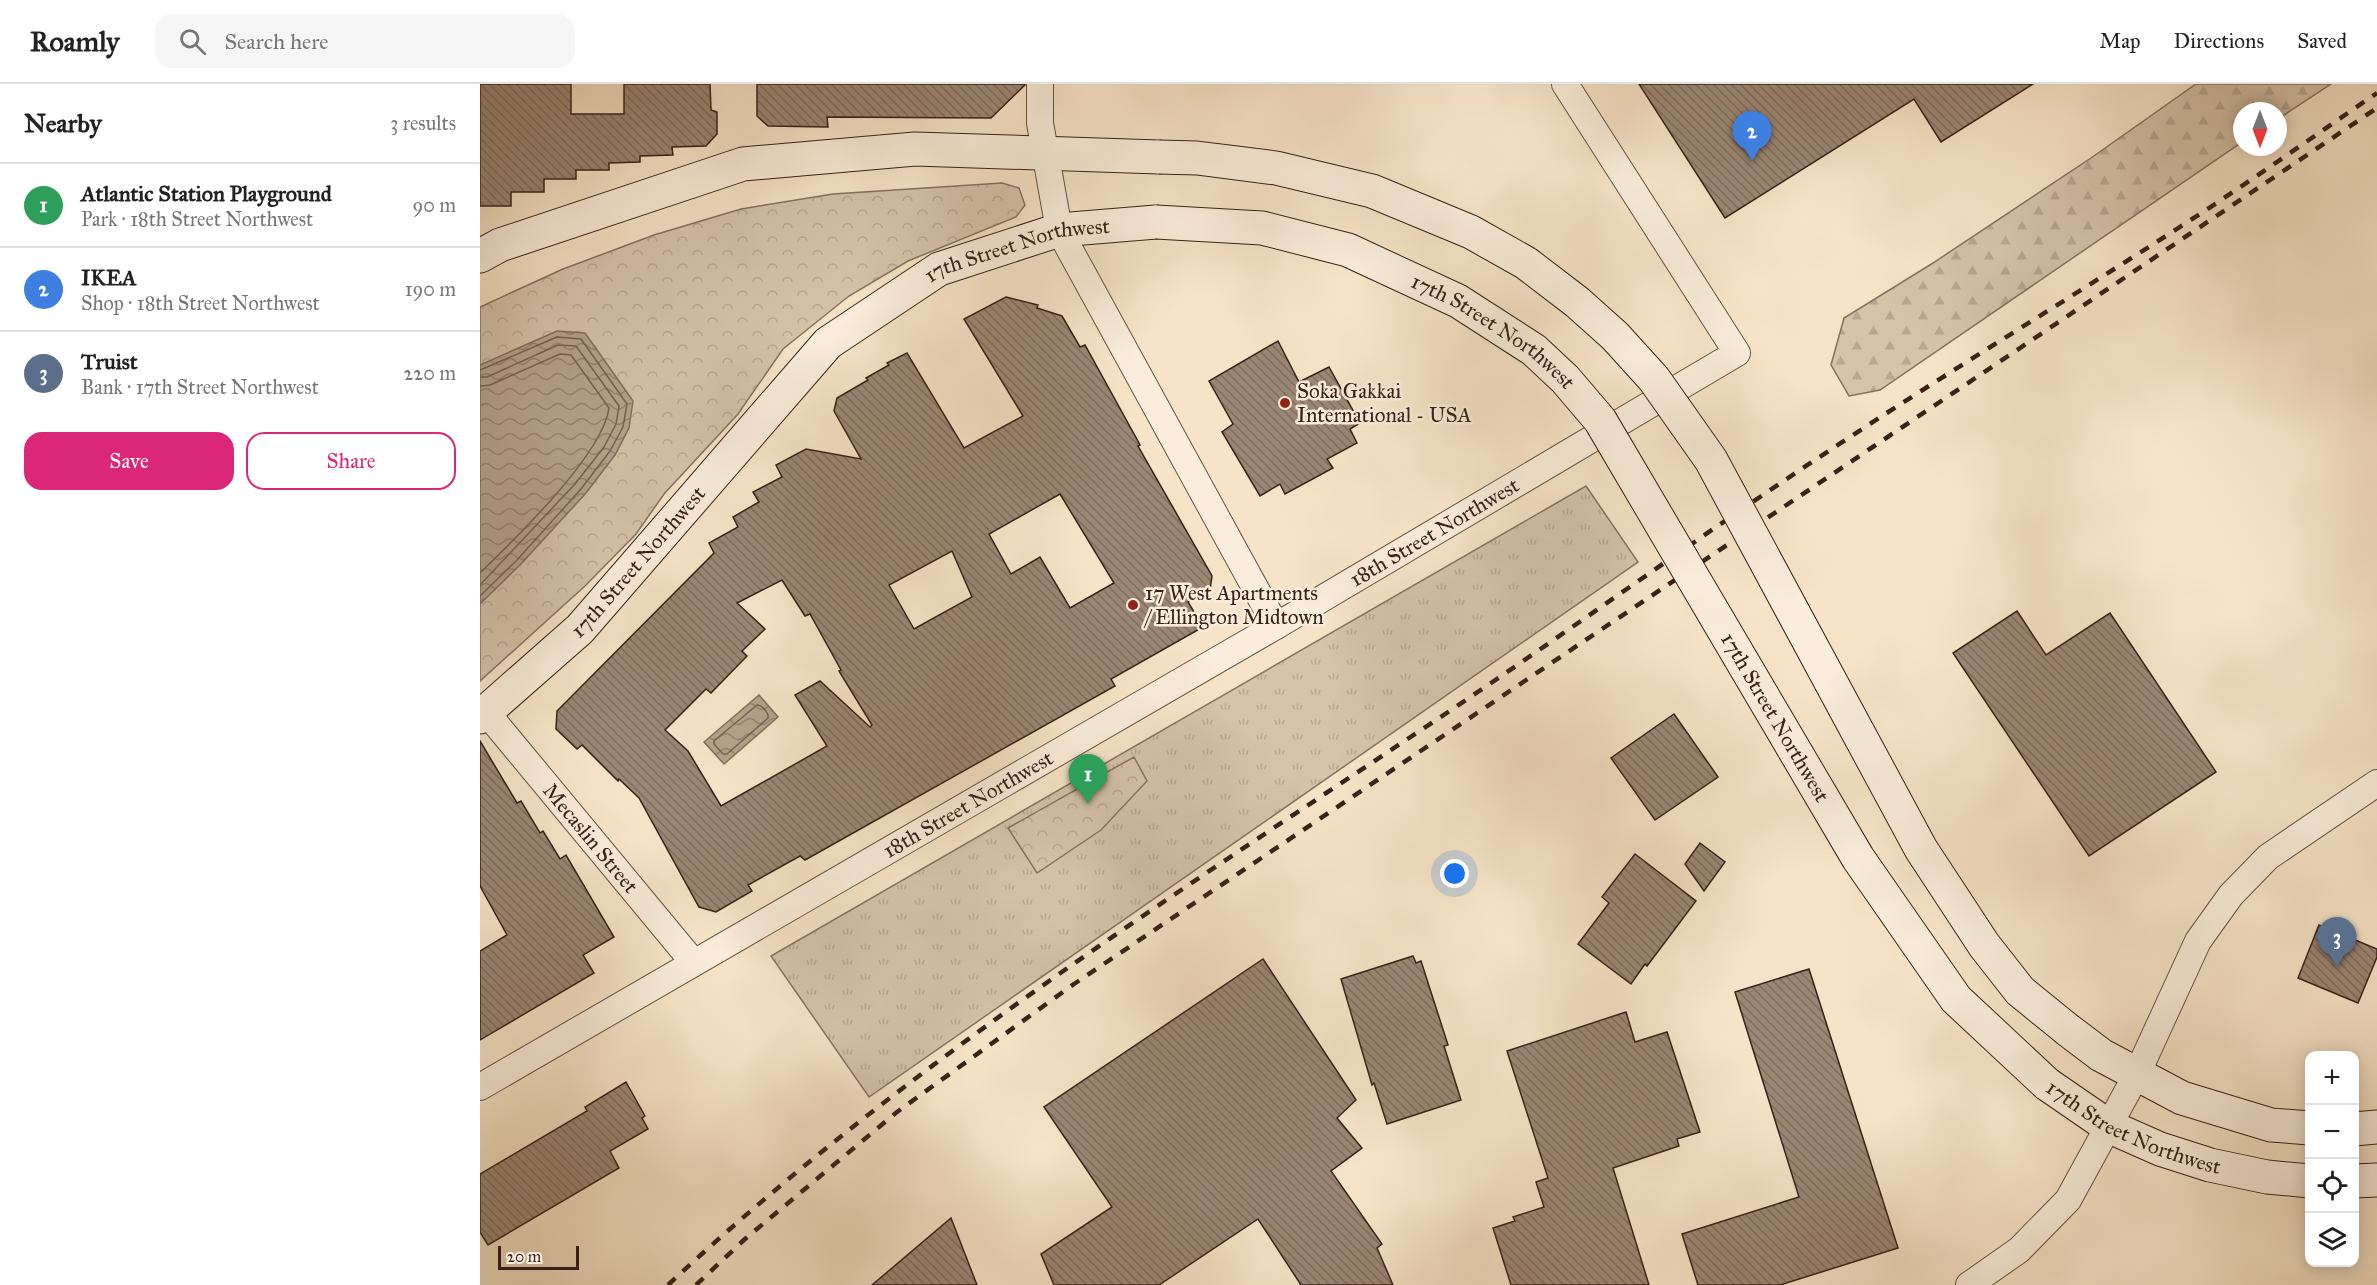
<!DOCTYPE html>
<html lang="en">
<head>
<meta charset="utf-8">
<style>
  :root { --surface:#fff; --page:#f6f6f6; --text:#222; --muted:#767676; --line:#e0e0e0; --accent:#db2777 }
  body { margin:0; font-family:"IM FELL Great Primer",serif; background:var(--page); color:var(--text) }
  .controls { position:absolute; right:18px; bottom:18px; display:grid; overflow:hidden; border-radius:12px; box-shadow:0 3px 15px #0003 }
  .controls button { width:54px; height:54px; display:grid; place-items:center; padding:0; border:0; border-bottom:2px solid var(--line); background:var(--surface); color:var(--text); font:30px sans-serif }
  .compass { position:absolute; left:1753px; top:18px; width:54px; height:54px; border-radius:50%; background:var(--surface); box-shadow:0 3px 15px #0003; rotate:180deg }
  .scale { position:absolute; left:18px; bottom:15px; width:81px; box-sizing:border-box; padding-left:6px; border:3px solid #372118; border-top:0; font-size:16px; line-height:21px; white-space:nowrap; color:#372118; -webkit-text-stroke:4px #faeddb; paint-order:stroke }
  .you { position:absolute; left:975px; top:790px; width:21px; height:21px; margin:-15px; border:4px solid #fff; border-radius:50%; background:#1a73e8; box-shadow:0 0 0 9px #1a73e833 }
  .badge { display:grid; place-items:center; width:39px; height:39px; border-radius:50%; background:var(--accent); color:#fff; font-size:20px; font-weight:700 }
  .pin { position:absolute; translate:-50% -50px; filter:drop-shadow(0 2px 3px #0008) }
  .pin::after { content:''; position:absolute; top:32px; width:21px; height:18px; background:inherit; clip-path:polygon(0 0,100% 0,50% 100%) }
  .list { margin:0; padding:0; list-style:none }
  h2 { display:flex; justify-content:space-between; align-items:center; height:78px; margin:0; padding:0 24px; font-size:26px }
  h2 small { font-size:20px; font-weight:400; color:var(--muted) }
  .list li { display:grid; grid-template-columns:39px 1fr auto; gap:18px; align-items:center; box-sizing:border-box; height:84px; padding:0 24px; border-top:2px solid var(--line) }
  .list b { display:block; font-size:22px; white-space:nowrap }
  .list p { margin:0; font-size:20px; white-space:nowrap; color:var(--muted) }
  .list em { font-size:20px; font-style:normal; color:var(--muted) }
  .actions { display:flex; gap:12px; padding:18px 24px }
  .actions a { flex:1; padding:14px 0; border:2px solid var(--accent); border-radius:18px; text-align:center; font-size:21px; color:var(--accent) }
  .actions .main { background:var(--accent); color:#fff }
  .icon { flex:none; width:33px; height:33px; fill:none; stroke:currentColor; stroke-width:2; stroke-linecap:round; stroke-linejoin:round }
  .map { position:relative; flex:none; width:1897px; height:1201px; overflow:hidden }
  header { display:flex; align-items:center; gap:36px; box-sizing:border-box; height:84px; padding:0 30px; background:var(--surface); border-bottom:2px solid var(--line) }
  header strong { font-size:28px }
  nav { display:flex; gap:33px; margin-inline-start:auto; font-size:21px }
  .search { width:420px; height:54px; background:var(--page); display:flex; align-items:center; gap:15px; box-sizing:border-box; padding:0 21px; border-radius:18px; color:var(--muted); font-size:22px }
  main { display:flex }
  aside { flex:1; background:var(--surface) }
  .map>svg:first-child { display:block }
  .grass { fill:url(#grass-tufts); stroke:#867261; stroke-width:1.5 }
  .forest { fill:url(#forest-firs); stroke:#867261; stroke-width:1.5 }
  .park { fill:url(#park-crowns); stroke:#867261; stroke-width:1.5 }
  .water { fill:url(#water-waves); stroke:#836e5e; stroke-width:1.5 }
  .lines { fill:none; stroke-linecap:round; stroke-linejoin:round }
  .shore { stroke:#766252; stroke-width:1.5 }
  .building { fill:url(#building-back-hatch); stroke:#372118; stroke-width:1.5; fill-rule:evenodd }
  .minor-casing { stroke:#675244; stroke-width:28 }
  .secondary-casing { stroke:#372118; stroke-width:35 }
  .minor { stroke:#faeddb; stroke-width:26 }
  .secondary { stroke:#faeddb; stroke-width:33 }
  .rail { stroke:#372118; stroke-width:4.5; stroke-dasharray:10 10; stroke-linecap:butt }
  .secondary-bridge-casing { stroke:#372118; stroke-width:35; stroke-linecap:butt }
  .secondary-bridge { stroke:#faeddb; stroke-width:33 }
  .poi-dot { fill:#8f2418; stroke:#faeddb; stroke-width:2 }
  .labels { text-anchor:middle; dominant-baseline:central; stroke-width:5; stroke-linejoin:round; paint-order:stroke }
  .street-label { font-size:21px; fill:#372118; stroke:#faeddb }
  .poi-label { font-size:21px; fill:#372118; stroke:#faeddb; text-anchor:start }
</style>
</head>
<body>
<header>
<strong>Roamly</strong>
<div class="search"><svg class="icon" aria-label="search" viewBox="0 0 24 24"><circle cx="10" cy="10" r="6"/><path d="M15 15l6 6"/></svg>Search here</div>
<nav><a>Map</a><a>Directions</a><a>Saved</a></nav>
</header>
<main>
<aside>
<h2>Nearby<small>3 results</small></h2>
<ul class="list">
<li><span class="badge" style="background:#2e9e5b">1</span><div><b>Atlantic Station Playground</b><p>Park · 18th Street Northwest</p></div><em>90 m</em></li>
<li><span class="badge" style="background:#3f7fe0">2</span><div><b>IKEA</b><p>Shop · 18th Street Northwest</p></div><em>190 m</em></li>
<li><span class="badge" style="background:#5c6f8a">3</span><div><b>Truist</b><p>Bank · 17th Street Northwest</p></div><em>220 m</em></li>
</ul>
<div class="actions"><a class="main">Save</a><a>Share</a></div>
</aside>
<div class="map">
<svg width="1897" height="1201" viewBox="0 0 1897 1201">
  <defs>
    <pattern id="grass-tufts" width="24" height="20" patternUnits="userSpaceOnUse" patternTransform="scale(1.5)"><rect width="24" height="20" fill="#d6c3aa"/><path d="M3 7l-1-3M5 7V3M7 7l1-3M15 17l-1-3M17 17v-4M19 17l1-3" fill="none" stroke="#b8a792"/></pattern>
    <pattern id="forest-firs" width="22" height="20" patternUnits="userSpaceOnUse" patternTransform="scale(1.5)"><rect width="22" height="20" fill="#d6c3aa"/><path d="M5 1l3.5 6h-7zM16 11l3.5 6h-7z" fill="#b8a792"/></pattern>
    <pattern id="park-crowns" width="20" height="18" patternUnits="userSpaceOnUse" patternTransform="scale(1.5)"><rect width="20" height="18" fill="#d6c3aa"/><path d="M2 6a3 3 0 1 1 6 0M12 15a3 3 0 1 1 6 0" fill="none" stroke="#b8a792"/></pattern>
    <pattern id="water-waves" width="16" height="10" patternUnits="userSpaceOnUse" patternTransform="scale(1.5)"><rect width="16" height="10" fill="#b6a28c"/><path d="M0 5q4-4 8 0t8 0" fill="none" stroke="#958471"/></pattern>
    <pattern id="building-back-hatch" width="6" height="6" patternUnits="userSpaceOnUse" patternTransform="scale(1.5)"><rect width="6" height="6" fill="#9b8674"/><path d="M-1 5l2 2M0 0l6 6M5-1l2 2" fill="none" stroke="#7f6d5e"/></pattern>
  </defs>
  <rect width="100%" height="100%" fill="#f7e4c8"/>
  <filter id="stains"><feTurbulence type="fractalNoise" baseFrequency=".00333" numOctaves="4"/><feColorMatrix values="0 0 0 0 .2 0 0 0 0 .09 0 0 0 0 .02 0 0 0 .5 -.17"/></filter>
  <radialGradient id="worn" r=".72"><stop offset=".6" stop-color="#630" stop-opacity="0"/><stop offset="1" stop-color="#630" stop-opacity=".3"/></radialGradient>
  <polygon class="grass" points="1106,402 1158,478 389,1013 291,872"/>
  <polygon class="forest" points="1716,0 1851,0 1798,35 1798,27 1762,27 1762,58 1400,306 1369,312 1351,281 1364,234 1453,179 1611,74"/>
  <g class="park">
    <polygon points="522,99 539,104 545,121 536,133 428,177 369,212 303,265 258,330 184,410 156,450 105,502 0,597 0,223 83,185 174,151 261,125 353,110"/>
    <polygon points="654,673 667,697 621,746 557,789 528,744"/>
  </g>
  <g class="water">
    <polygon points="77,247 105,249 153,317 149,344 135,371 106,409 41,480 0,520 0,281"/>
    <polygon points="279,611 298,633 244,680 224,658"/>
  </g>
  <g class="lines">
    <g class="shore">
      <polyline points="0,286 77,253 101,255 147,320 143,343 130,367 101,405 37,476 0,512"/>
      <polyline points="0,293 7,293 78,261 96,262 139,322 136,340 124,363 95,400 0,501"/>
      <path d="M0,302L10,301L80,270L91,271L129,324C123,370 35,455 0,489"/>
      <path d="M277,621C282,621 289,629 288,634L247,670H243L234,660V657Z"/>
    </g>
  </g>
  <g class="building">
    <polygon points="0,0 91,0 91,30 144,30 144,0 230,0 231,26 237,28 237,50 226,62 192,63 193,71 160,72 160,78 129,79 129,86 96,86 96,95 64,95 64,108 31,108 31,122 0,122"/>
    <polygon points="277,0 545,0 545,1 511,34 347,33 348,43 288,42 277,32"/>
    <polygon points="1159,0 1553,0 1461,58 1434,15 1245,134"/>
    <path d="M526,213L558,221L557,224L582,232L600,263L605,261L660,361L658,362L732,492L730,506L708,518L723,543L631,595L635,602L325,776L320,772L268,801L272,807L236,828L219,823L159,714L139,695L138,697L102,661L97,665L76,645L77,627L234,469L229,459L258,443L253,433L279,418L273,408L302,393L296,381L326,365L381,375L354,327L357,314L388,296L386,294L409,281L407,279L427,269L484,364L543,332L484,235ZM580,410L634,499L590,524L560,473L531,490L509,450ZM472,467L492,513L434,545L409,501ZM302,496L325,532L330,530L361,586L359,587L392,641L390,643L340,597L315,611L347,662L241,722L208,667L185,646L226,605L231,609L267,572L262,567L285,545L257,519Z"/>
    <polygon points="798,257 819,298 849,283 880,339 870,345 877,359 847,375 853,384 805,410 800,400 780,412 742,348 753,340 729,297"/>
    <polygon points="1537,527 1566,571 1630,529 1736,688 1609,772 1473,569"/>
    <polygon points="1194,630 1238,693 1175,736 1131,674"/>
    <polygon points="0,657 37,719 41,717 60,749 63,747 80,775 86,771 134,853 103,871 114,889 0,956 0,867 27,851 0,802"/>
    <polygon points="1220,759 1245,778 1224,807 1205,780"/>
    <polygon points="1155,770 1216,817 1167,882 1165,880 1151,900 1098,860 1129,819 1122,813"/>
    <polygon points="1839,841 1897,865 1897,873 1878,919 1818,894"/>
    <polygon points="933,872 936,879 941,877 968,961 964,962 981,1016 907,1040 894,999 892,1001 861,895"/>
    <polygon points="783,875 876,1016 857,1034 882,1064 851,1087 902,1160 897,1164 913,1201 821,1201 778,1135 679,1201 574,1201 561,1170 632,1123 564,1023"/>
    <polygon points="1329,885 1418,1164 1300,1201 1218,1201 1202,1150 1319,1113 1255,908"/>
    <polygon points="1146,928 1155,958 1187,948 1220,1048 1197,1055 1199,1062 1133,1084 1169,1201 1031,1201 1013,1144 1035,1137 1033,1133 1064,1123 1056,1098 1068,1094 1027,967"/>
    <polygon points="146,998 165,1032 162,1034 168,1045 130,1067 139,1084 8,1161 0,1148 0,1090 107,1027 105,1023"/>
    <polygon points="471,1134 497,1201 392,1201"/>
  </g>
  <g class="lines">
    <defs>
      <g id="minor">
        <polyline points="560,0 560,39 579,146 796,542"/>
        <path id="s1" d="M6,628L214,879"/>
        <path id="s2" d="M0,1003L796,542L1257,269L1085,0"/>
        <polyline points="1489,1201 1539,1166 1588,1116 1657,990 1718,857 1751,811 1788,773 1897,699"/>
      </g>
      <g id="secondary">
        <polyline points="0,172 20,161 263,80 435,65 679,73"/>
        <path id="s3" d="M0,633L100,545L348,259L459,185L579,146L676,138"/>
        <polyline points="1588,946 1621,971 1702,1014 1791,1041 1830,1044"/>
        <path id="s4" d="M1567,1000L1628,1042L1680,1065L1730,1081L1787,1093L1830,1097"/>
        <polyline points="1874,1045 1897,1043"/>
        <polyline points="1874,1097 1897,1096"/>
      </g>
    </defs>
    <use href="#minor" class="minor-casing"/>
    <use href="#secondary" class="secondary-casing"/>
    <use href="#minor" class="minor"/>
    <use href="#secondary" class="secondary"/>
    <g class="rail">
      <path d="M188,1201C413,991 674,824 929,654C1078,556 1221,450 1370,353C1481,280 1595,211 1706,139C1771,97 1834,52 1897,9"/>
      <polyline points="216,1201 265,1155 417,1028 594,900 1897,24"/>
    </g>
    <defs>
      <g id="secondary-bridge">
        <polyline points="679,73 717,74 796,84 892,107 991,148 1046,179 1097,218 1135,252 1174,295 1231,376 1441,765 1504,861 1540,907 1588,946"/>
        <path id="s5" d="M676,138L782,144L868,166L978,217L1054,266L1085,295L1120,336L1378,774L1476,915L1567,1000"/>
      </g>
    </defs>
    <use href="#secondary-bridge" class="secondary-bridge-casing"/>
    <use href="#secondary-bridge" class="secondary-bridge"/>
  </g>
  <g class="poi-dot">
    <circle cx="805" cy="319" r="6"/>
    <circle cx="653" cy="521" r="6"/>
  </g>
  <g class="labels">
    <g class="street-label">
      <text stroke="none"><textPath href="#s3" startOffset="726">17th Street Northwest</textPath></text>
      <text stroke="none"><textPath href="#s5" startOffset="362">17th Street Northwest</textPath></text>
      <text stroke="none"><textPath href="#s2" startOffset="1104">18th Street Northwest</textPath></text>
      <text stroke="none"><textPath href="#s3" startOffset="222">17th Street Northwest</textPath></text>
      <text stroke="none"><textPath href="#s5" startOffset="848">17th Street Northwest</textPath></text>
      <text stroke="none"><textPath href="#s2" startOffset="564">18th Street Northwest</textPath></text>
      <text stroke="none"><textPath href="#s1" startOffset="164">Mecaslin Street</textPath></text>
      <text stroke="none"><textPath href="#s4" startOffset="98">17th Street Northwest</textPath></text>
    </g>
    <g class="poi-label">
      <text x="817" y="307">Soka Gakkai<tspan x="817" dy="24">International - USA</tspan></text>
      <text x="665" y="509">17 West Apartments<tspan x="665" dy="24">/ Ellington Midtown</tspan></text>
    </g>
  </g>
  <rect width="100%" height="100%" filter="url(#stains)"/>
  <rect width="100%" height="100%" fill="url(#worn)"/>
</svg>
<div class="controls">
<button>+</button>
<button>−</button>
<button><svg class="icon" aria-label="locate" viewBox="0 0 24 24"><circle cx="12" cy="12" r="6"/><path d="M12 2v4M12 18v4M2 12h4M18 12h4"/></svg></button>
<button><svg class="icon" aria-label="layers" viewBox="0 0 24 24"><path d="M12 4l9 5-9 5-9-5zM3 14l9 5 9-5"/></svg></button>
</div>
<svg class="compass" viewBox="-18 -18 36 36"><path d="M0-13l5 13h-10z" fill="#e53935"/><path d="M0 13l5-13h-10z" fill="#767676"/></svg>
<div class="scale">20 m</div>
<div class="you"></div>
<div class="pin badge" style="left:608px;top:720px;background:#2e9e5b">1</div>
<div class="pin badge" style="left:1272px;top:77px;background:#3f7fe0">2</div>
<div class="pin badge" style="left:1857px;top:883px;background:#5c6f8a">3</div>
</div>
</main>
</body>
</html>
